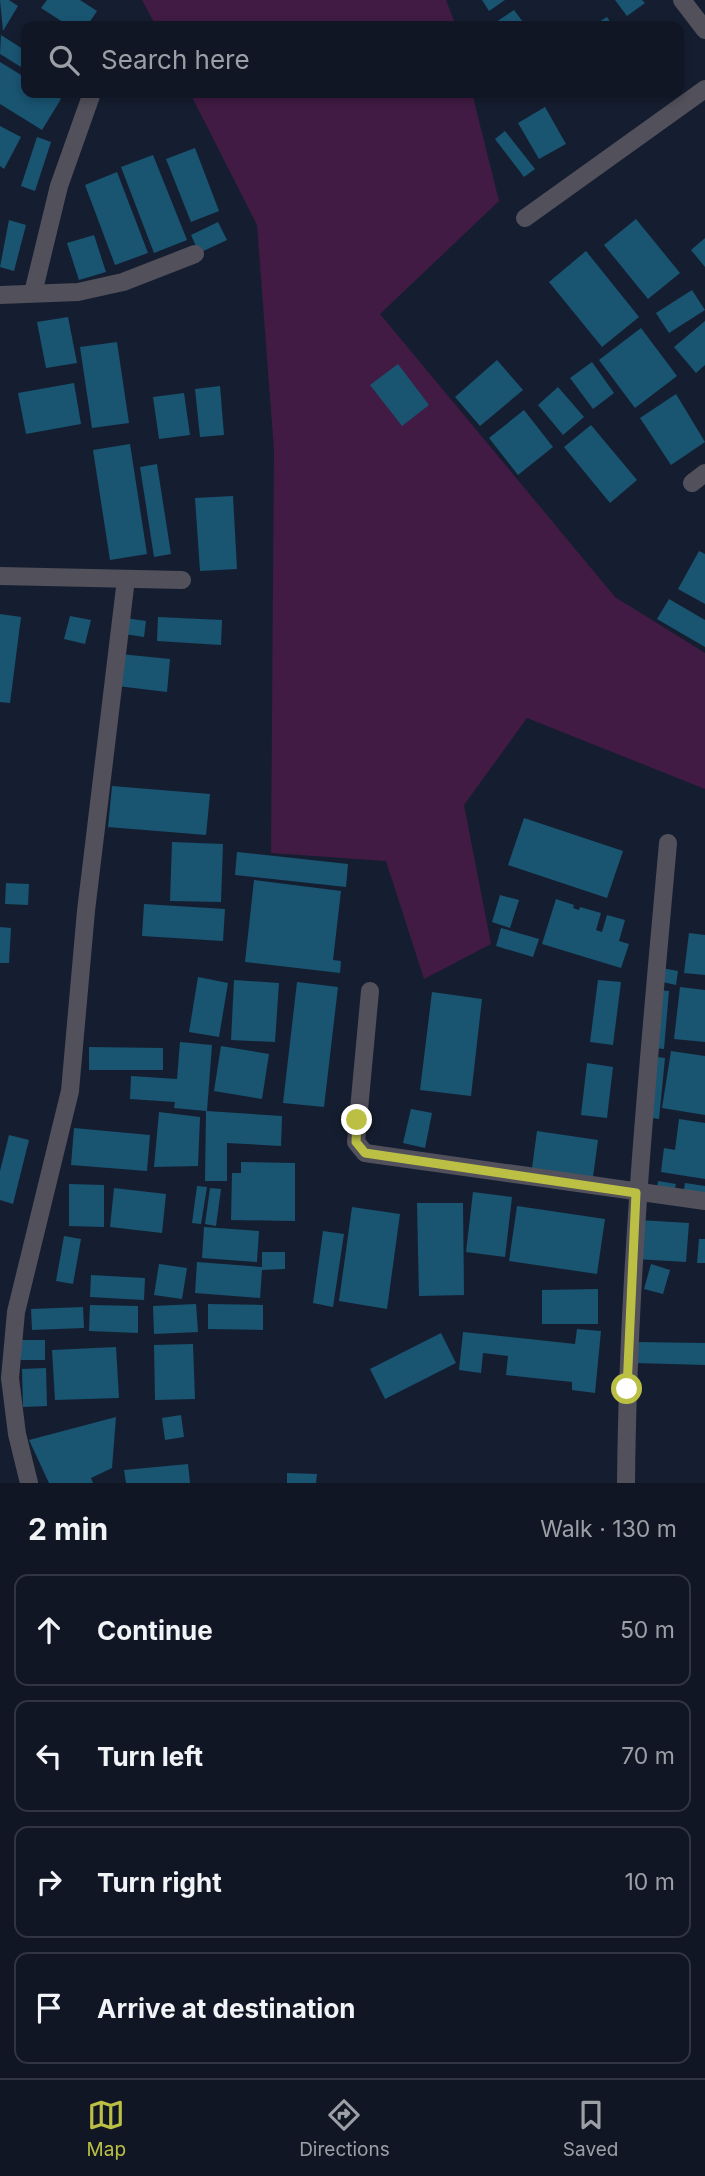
<!DOCTYPE html>
<html lang="en">
<head>
<meta charset="utf-8">
<style>
  :root { --surface:#101624; --page:#191f2c; --text:#f1f3f6; --muted:#9c9fa6; --line:#303541; --accent:#bbc044 }
  body { margin:0; font-family:Inter,sans-serif; background:var(--page); color:var(--text) }
  .stop { position:absolute; width:21px; height:21px; margin:-16px; border:5px solid #bbc044; border-radius:50%; background:#fff }
  .stop.end { background:#bbc044; border-color:#fff; box-shadow:0 2px 7px #0008 }
  .list { margin:0; padding:0; list-style:none }
  h2 { display:flex; justify-content:space-between; align-items:center; height:91px; margin:0; padding:0 28px; font-size:30px }
  h2 small { font-size:23px; font-weight:400; color:var(--muted) }
  .list li { display:grid; grid-template-columns:46px 1fr auto; gap:21px; align-items:center; box-sizing:border-box; height:112px; margin:0 14px 14px; padding:0 14px; border:2px solid var(--line); border-radius:14px }
  .list b { display:block; font-size:26px; white-space:nowrap }
  .list em { font-size:23px; font-style:normal; color:var(--muted) }
  .icon { flex:none; width:38px; height:38px; fill:none; stroke:currentColor; stroke-width:2; stroke-linecap:round; stroke-linejoin:round }
  .map { position:relative; flex:none; width:705px; height:1483px; overflow:hidden }
  .search { position:absolute; background:var(--surface); box-shadow:0 4px 10px #0003; left:21px; right:21px; top:21px; height:77px; display:flex; align-items:center; gap:18px; box-sizing:border-box; padding:0 24px; border-radius:14px; color:var(--muted); font-size:26px }
  .sheet { height:595px; background:var(--surface) }
  nav { display:flex; justify-content:space-around; align-items:center; box-sizing:border-box; height:98px; border-top:2px solid var(--line); background:var(--surface); font-size:19px; color:var(--muted) }
  nav a { display:grid; justify-items:center; gap:4px }
  nav .on { color:var(--accent) }
  .map>svg:first-child { display:block }
  .green { fill:#411b44 }
  .building { fill:#195471 }
  .lines { fill:none; stroke-linecap:round; stroke-linejoin:round }
  .minor { stroke:#52505b; stroke-width:18 }
  .route { stroke:#bbc044; stroke-width:9 }
</style>
</head>
<body>
<div class="map">
<svg width="705" height="1483" viewBox="0 0 705 1483">
  <rect width="100%" height="100%" fill="#151e30"/>
  <g class="green">
    <polygon points="142,0 446,0 456,26 156,26"/>
    <polygon points="190,93 472,93 499,201 380,314 615,597 705,653 705,789 527,718 464,805 491,944 424,979 386,861 271,853 274,450 257,225"/>
  </g>
  <g class="building">
    <polygon points="0,0 9,0 18,6 3,31"/>
    <polygon points="47,0 80,0 97,11 87,26 69,26 41,8"/>
    <polygon points="482,0 505,0 489,11"/>
    <polygon points="615,0 642,0 645,3 627,16"/>
    <polygon points="514,10 526,26 495,26 493,24"/>
    <polygon points="607,17 613,26 592,26"/>
    <polygon points="1,35 26,51 26,70 0,54"/>
    <polygon points="0,62 26,78 26,93 51,93 61,99 42,130 0,104"/>
    <polygon points="545,107 566,144 539,159 518,123"/>
    <polygon points="0,126 21,137 4,169 0,166"/>
    <polygon points="505,131 535,169 524,177 495,139"/>
    <polygon points="37,137 51,142 35,191 21,186"/>
    <polygon points="195,148 219,211 191,222 166,159"/>
    <polygon points="153,155 187,240 154,253 121,167"/>
    <polygon points="117,172 148,253 115,265 85,185"/>
    <polygon points="636,219 680,273 648,299 604,245"/>
    <polygon points="9,220 26,225 14,271 0,267"/>
    <polygon points="218,222 227,240 199,253 191,235"/>
    <polygon points="94,235 106,272 79,280 67,243"/>
    <polygon points="705,238 705,267 691,250"/>
    <polygon points="586,251 639,317 602,347 549,282"/>
    <polygon points="692,290 705,310 669,333 656,313"/>
    <polygon points="68,317 77,363 46,368 37,322"/>
    <polygon points="705,321 705,365 696,373 674,347"/>
    <polygon points="641,328 677,376 635,408 599,360"/>
    <polygon points="117,342 129,423 92,428 80,347"/>
    <polygon points="497,360 523,390 480,426 455,397"/>
    <polygon points="592,362 614,393 593,409 570,378"/>
    <polygon points="398,364 429,405 402,426 370,385"/>
    <polygon points="74,383 81,424 26,434 18,393"/>
    <polygon points="220,386 224,435 200,437 195,389"/>
    <polygon points="558,387 584,417 563,435 538,405"/>
    <polygon points="184,393 190,435 159,439 153,397"/>
    <polygon points="676,394 705,442 671,465 640,418"/>
    <polygon points="524,410 553,447 518,475 489,438"/>
    <polygon points="591,425 637,480 610,503 564,447"/>
    <polygon points="130,444 147,554 110,560 93,450"/>
    <polygon points="157,464 171,554 154,557 140,467"/>
    <polygon points="233,496 237,569 200,571 195,498"/>
    <polygon points="699,551 705,554 705,604 678,589"/>
    <polygon points="669,599 705,620 705,647 657,619"/>
    <polygon points="0,614 21,617 10,703 0,702"/>
    <polygon points="70,616 91,620 85,644 64,639"/>
    <polygon points="158,617 222,620 221,645 157,641"/>
    <polygon points="125,618 146,621 144,637 124,634"/>
    <polygon points="120,654 170,659 167,692 117,686"/>
    <polygon points="112,786 210,794 206,835 108,827"/>
    <polygon points="524,818 623,851 607,898 508,865"/>
    <polygon points="172,842 223,844 221,902 170,901"/>
    <polygon points="237,852 348,864 346,887 235,875"/>
    <polygon points="254,880 341,891 333,960 341,961 340,973 245,962"/>
    <polygon points="6,883 29,884 28,905 5,904"/>
    <polygon points="500,895 519,900 510,928 492,922"/>
    <polygon points="556,899 574,905 573,908 579,910 580,907 601,913 596,930 602,932 607,915 625,920 619,941 629,944 621,968 542,944"/>
    <polygon points="144,904 225,909 223,941 142,936"/>
    <polygon points="0,927 11,928 9,963 0,963"/>
    <polygon points="501,928 539,939 533,957 496,946"/>
    <polygon points="689,933 705,935 705,975 684,973"/>
    <polygon points="661,968 678,971 676,985 658,981"/>
    <polygon points="198,977 228,983 219,1037 189,1032"/>
    <polygon points="234,980 279,983 275,1042 231,1040"/>
    <polygon points="598,980 621,982 613,1045 590,1042"/>
    <polygon points="297,982 338,987 324,1107 283,1103"/>
    <polygon points="680,987 705,990 705,1042 674,1039"/>
    <polygon points="659,990 669,991 664,1049 654,1048"/>
    <polygon points="432,992 482,999 471,1096 420,1090"/>
    <polygon points="180,1042 212,1045 207,1111 282,1116 281,1146 227,1143 227,1181 205,1181 206,1111 174,1108 175,1102 130,1099 131,1076 177,1079"/>
    <polygon points="221,1046 269,1054 262,1099 214,1091"/>
    <polygon points="89,1047 163,1048 163,1070 89,1070"/>
    <polygon points="671,1051 705,1056 705,1115 662,1108"/>
    <polygon points="651,1056 665,1058 659,1119 645,1117"/>
    <polygon points="587,1063 613,1067 607,1118 581,1115"/>
    <polygon points="411,1109 432,1113 425,1148 403,1143"/>
    <polygon points="159,1112 200,1117 198,1166 154,1167"/>
    <polygon points="679,1119 705,1123 705,1179 661,1172 664,1148 675,1150"/>
    <polygon points="74,1128 150,1135 147,1171 71,1165"/>
    <polygon points="537,1131 598,1140 593,1177 532,1168"/>
    <polygon points="9,1135 29,1140 13,1204 0,1200 0,1171"/>
    <polygon points="241,1162 295,1163 295,1221 231,1220 232,1173 241,1173"/>
    <polygon points="658,1181 676,1184 674,1192 657,1189"/>
    <polygon points="685,1183 705,1186 705,1199 683,1196"/>
    <polygon points="69,1184 104,1185 104,1227 69,1226"/>
    <polygon points="197,1186 207,1187 201,1224 192,1223"/>
    <polygon points="114,1188 166,1194 162,1233 110,1227"/>
    <polygon points="210,1188 221,1189 216,1226 205,1224"/>
    <polygon points="473,1192 512,1197 505,1257 466,1252"/>
    <polygon points="417,1203 463,1203 464,1295 419,1296"/>
    <polygon points="517,1206 605,1219 597,1274 509,1261"/>
    <polygon points="352,1207 400,1214 387,1309 339,1301"/>
    <polygon points="639,1220 689,1223 686,1262 636,1259"/>
    <polygon points="204,1227 259,1231 257,1262 202,1258"/>
    <polygon points="323,1231 344,1234 333,1307 313,1303"/>
    <polygon points="64,1236 81,1239 73,1284 56,1281"/>
    <polygon points="699,1239 705,1239 705,1263 697,1263"/>
    <polygon points="262,1252 285,1252 285,1269 262,1270 260,1298 195,1293 197,1262 262,1267"/>
    <polygon points="159,1264 187,1268 182,1299 154,1295"/>
    <polygon points="651,1264 670,1270 663,1294 644,1289"/>
    <polygon points="91,1275 145,1278 144,1300 90,1297"/>
    <polygon points="598,1289 598,1324 542,1324 542,1290"/>
    <polygon points="196,1304 198,1332 154,1334 153,1306"/>
    <polygon points="208,1304 263,1305 263,1330 208,1329"/>
    <polygon points="90,1305 138,1306 138,1333 89,1331"/>
    <polygon points="83,1307 84,1328 32,1330 31,1309"/>
    <polygon points="577,1329 601,1331 595,1393 572,1390 572,1382 506,1375 508,1356 483,1353 481,1373 459,1370 463,1332 575,1344"/>
    <polygon points="441,1333 456,1363 385,1399 370,1369"/>
    <rect x="21" y="1340" width="24" height="20"/>
    <polygon points="636,1342 705,1343 705,1365 635,1363"/>
    <polygon points="193,1344 195,1399 155,1400 154,1345"/>
    <polygon points="116,1347 119,1398 55,1400 52,1350"/>
    <polygon points="46,1368 47,1406 23,1407 22,1369"/>
    <polygon points="181,1415 184,1437 165,1440 162,1418"/>
    <polygon points="116,1417 112,1468 91,1478 93,1483 49,1483 29,1440"/>
    <polygon points="188,1464 190,1483 126,1483 124,1470"/>
    <polygon points="287,1473 317,1474 316,1483 287,1483"/>
  </g>
  <g class="lines">
    <g class="minor">
      <polyline points="682,0 705,30"/>
      <polyline points="525,218 705,89"/>
      <polyline points="33,293 59,186 92,93"/>
      <polyline points="0,295 78,292 123,282 195,254"/>
      <polyline points="692,483 705,473"/>
      <polyline points="0,576 182,580"/>
      <polyline points="370,991 356,1142 365,1153 705,1201"/>
      <polyline points="29,1483 17,1434 10,1378 16,1312 70,1091 86,911 126,579"/>
      <path d="M626,1483C628,1268 649,1056 668,843"/>
    </g>
  </g>
  <g class="lines">
    <polyline class="route" points="357,1120 356,1142 365,1153 636,1193 627,1389"/>
  </g>
</svg>
<div class="stop" style="left:627px;top:1389px"></div>
<div class="stop end" style="left:357px;top:1120px"></div>
<div class="search"><svg class="icon" aria-label="search" viewBox="0 0 24 24"><circle cx="10" cy="10" r="6"/><path d="M15 15l6 6"/></svg>Search here</div>
</div>
<section class="sheet">
<h2>2 min<small>Walk · 130 m</small></h2>
<ul class="list">
<li><svg class="icon" aria-label="ahead" viewBox="0 0 24 24"><path d="M12 20V5M6 11l6-6 6 6"/></svg><div><b>Continue</b></div><em>50 m</em></li>
<li><svg class="icon" aria-label="left" viewBox="0 0 24 24"><path d="M17 20v-9H6M10 6l-5 5 5 5"/></svg><div><b>Turn left</b></div><em>70 m</em></li>
<li><svg class="icon" aria-label="right" viewBox="0 0 24 24"><path d="M7 20v-9h11M14 6l5 5-5 5"/></svg><div><b>Turn right</b></div><em>10 m</em></li>
<li><svg class="icon" aria-label="arrive" viewBox="0 0 24 24"><path d="M6 21V4h12l-3 4 3 4H6"/></svg><div><b>Arrive at destination</b></div></li>
</ul>
</section>
<nav>
<a class="on"><svg class="icon" aria-label="map" viewBox="0 0 24 24"><path d="M3 6l6-2 6 2 6-2v14l-6 2-6-2-6 2zM9 4v14M15 6v14"/></svg>Map</a>
<a><svg class="icon" aria-label="directions" viewBox="0 0 24 24"><path d="M12 3l9 9-9 9-9-9zM9 14v-3h6M13 9l2 2-2 2"/></svg>Directions</a>
<a><svg class="icon" aria-label="saved" viewBox="0 0 24 24"><path d="M7 4h10v16l-5-4-5 4z"/></svg>Saved</a>
</nav>
</body>
</html>
